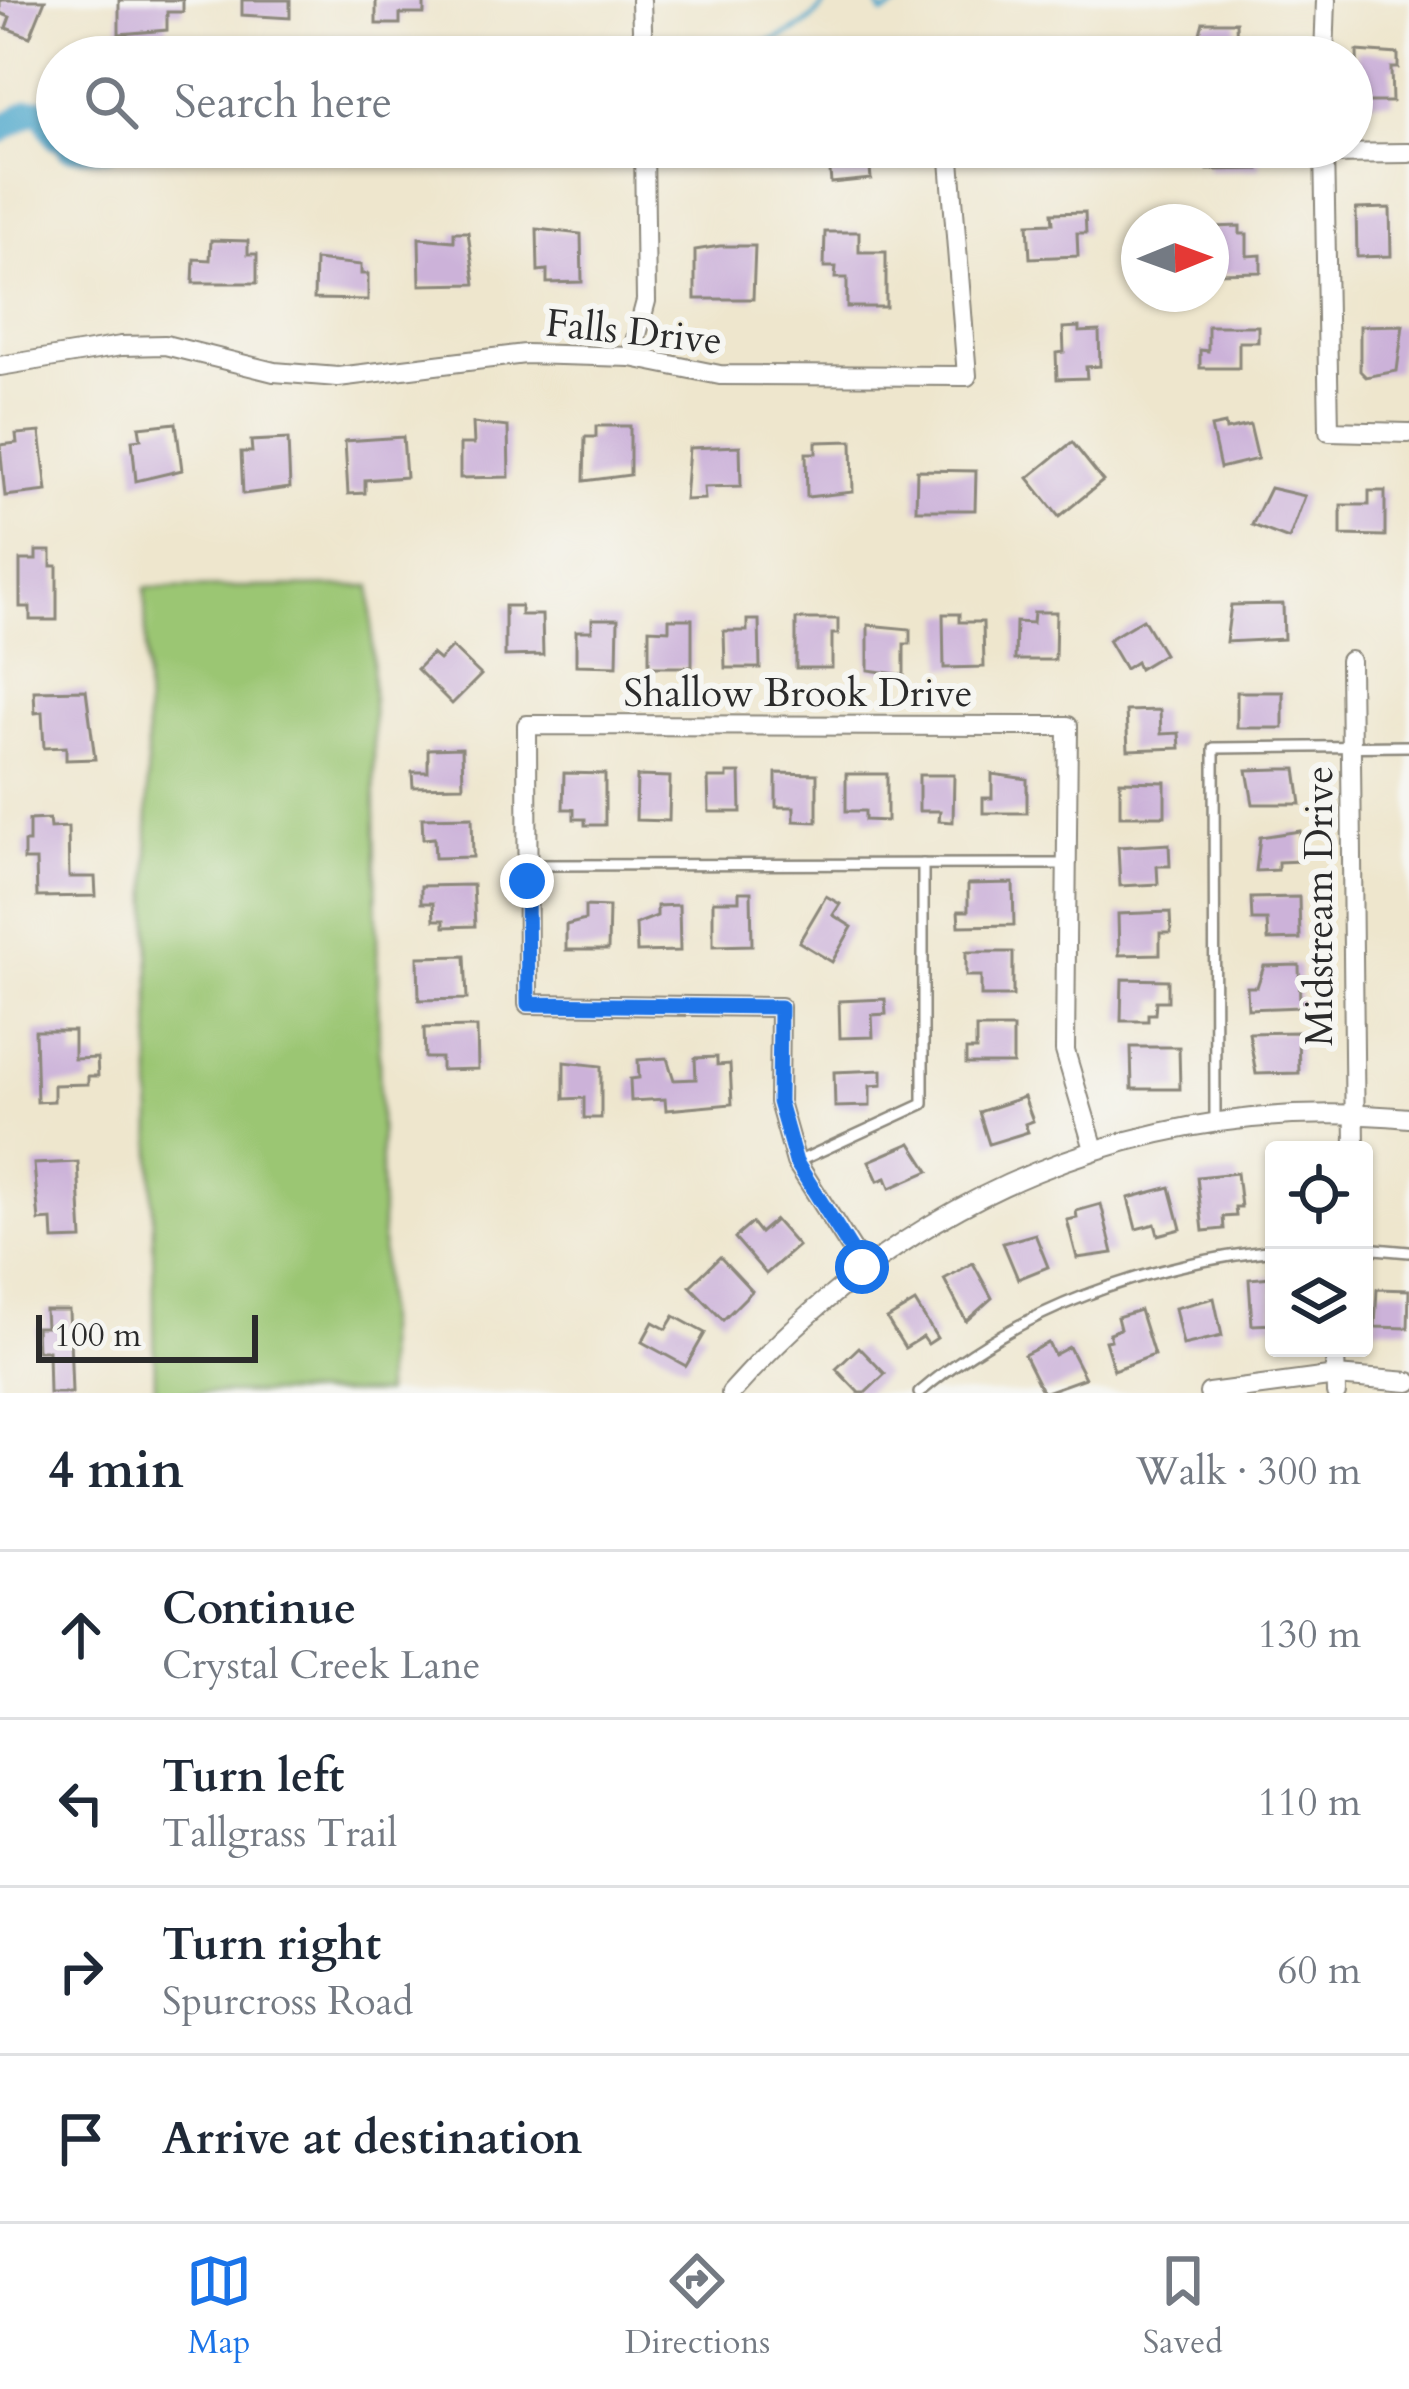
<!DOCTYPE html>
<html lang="en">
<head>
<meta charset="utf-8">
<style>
  :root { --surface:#fff; --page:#f2f2f3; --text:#1f2937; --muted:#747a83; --line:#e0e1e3; --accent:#1a73e8 }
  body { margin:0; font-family:Cardo,serif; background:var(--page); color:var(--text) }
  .controls { position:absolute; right:36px; bottom:36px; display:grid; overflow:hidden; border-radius:12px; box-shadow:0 3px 9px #0004 }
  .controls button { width:108px; height:108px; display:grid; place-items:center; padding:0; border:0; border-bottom:3px solid var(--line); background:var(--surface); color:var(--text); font:60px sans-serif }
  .compass { position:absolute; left:1121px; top:204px; width:108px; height:108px; border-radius:50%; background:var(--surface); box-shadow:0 3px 9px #0004; rotate:89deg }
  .scale { position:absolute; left:36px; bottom:30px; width:222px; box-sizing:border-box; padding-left:12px; border:6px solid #2b2b2b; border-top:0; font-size:33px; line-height:42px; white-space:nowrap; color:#2b2b2b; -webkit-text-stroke:9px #f6f6f2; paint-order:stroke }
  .stop { position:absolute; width:36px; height:36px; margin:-27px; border:9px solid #1a73e8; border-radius:50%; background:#fff }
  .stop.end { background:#1a73e8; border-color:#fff; box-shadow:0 3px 12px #0008 }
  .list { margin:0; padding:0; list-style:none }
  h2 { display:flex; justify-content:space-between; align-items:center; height:156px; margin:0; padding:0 48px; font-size:51px }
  h2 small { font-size:39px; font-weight:400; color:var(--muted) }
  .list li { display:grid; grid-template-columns:78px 1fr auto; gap:36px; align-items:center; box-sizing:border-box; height:168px; padding:0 48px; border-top:3px solid var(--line) }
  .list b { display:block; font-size:45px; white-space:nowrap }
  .list p { margin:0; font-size:39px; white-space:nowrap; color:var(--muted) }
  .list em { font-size:39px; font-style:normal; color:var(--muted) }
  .icon { flex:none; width:66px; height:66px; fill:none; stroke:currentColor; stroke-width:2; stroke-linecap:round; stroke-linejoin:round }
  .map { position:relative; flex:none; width:1409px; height:1393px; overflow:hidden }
  .search { position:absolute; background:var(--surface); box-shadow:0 3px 9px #0004; left:36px; right:36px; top:36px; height:132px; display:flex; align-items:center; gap:30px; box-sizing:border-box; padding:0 42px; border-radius:66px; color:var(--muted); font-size:45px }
  .sheet { height:828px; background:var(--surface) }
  nav { display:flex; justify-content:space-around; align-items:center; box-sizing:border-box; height:168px; border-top:3px solid var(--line); background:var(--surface); font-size:33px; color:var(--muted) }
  nav a { display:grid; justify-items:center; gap:6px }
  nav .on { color:var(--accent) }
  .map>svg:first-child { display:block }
  .green { fill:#9bc673; stroke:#63784f; stroke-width:3 }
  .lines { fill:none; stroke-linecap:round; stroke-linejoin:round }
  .stream { stroke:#4ca6ca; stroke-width:4.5 }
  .river { stroke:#4ca6ca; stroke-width:27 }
  .building { fill:#ccb2d9 }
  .service-casing { stroke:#8c887c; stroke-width:14 }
  .minor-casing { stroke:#8c887c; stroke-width:22 }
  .service { stroke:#fff; stroke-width:9 }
  .minor { stroke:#fff; stroke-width:18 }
  .route { stroke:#1a73e8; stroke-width:15 }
  .labels { text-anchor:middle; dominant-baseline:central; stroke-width:12; stroke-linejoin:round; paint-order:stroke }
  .street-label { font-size:39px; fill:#2b2b2b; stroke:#f6f6f2 }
</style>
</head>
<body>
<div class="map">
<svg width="1409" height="1393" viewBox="0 0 1409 1393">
  <rect width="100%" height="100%" fill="#f6f6f2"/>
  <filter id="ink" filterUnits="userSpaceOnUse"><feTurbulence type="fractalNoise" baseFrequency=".00833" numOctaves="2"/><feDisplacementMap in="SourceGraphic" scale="24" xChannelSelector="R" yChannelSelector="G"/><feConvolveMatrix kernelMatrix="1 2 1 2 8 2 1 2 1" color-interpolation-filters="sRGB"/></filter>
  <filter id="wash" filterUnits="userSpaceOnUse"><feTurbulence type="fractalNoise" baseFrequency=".004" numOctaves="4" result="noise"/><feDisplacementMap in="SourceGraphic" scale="48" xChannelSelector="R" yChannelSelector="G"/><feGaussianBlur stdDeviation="2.7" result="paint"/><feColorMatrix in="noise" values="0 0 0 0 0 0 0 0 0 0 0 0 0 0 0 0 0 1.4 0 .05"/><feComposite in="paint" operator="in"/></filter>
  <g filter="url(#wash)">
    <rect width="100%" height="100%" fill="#eee6cd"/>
    <polygon class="green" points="371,586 385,1393 155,1393 145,588"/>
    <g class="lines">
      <g class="stream">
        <polyline points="875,0 883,14 910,0"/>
        <path d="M685,57C735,48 799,47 827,0"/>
      </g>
      <g class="river">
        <polyline points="537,57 574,57"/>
        <polyline points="0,130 30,112 42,111 57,137"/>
        <polyline points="70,147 107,147"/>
      </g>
    </g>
    <g id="blocks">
      <g class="building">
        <polygon points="0,0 45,0 30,37 6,28 10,17 0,13"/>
        <polygon points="119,0 183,0 183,12 167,12 167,30 119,34"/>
        <polygon points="242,0 290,0 290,18 242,15"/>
        <polygon points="376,0 424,0 424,14 400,14 400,24 376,24"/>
        <polygon points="1203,22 1236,22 1237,57 1204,57 1204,45 1197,45"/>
        <polygon points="1357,51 1398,54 1398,68 1391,68 1392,102 1367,102 1367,93 1358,94"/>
        <polygon points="828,147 868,147 871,179 831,183"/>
        <polygon points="1208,147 1242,147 1242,155 1259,155 1259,169 1208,170"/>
        <polygon points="1390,208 1391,256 1357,257 1356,209"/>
        <polygon points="1085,212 1086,233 1077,233 1078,256 1030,258 1028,224 1053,223 1052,213"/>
        <polygon points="1240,226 1240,234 1247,234 1247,256 1261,255 1261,272 1214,273 1213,227"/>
        <polygon points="537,229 581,234 582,282 547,283 547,270 538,271"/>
        <polygon points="454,232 468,232 475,284 420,285 419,238 454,241"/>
        <polygon points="825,232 859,232 859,252 886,252 886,307 847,307 847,278 835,278 836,267 824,267"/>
        <polygon points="211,240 248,241 248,254 257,254 257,283 193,283 194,259 210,260"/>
        <polygon points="720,246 755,246 753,299 695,299 695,250"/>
        <polygon points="315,260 361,265 361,274 368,274 368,300 314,299"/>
        <polygon points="1403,325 1397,371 1366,377 1360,371 1360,326"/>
        <polygon points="1208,326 1258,326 1258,342 1239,342 1239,368 1200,368 1200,350 1208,351"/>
        <polygon points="1079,327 1079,332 1099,331 1100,366 1086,367 1087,378 1057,379 1056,353 1064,352 1063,328"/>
        <polygon points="176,423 182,470 136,481 132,440 141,439 139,427"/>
        <polygon points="473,423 508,427 509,477 460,478 460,444 474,444"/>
        <polygon points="1225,424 1226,430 1250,425 1258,459 1220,468 1211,427"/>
        <polygon points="596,426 630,426 630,475 584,481 585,437 596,437"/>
        <polygon points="40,432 47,491 5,496 0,445 17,443 16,434"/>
        <polygon points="403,437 406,477 365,480 365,493 348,494 345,441"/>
        <polygon points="288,439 290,488 243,494 241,452 252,452 251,441"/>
        <polygon points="852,441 853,492 807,497 806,453 816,453 816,442"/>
        <polygon points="1072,442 1103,481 1059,517 1028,478"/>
        <polygon points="740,446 741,486 704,487 705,499 685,500 689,448"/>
        <polygon points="917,470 976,471 975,510 916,510"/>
        <polygon points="1270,488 1305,496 1289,539 1252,525"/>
        <polygon points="1369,491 1385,491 1385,536 1341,535 1341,505 1369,505"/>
        <polygon points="36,551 51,551 51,566 57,566 57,620 30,620 30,607 20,607 20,560 36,560"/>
        <polygon points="1283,604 1284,639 1226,642 1231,605"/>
        <polygon points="505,606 521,606 521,615 542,615 543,655 505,656"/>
        <polygon points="1034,612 1056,612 1055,660 1015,660 1016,622 1033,623"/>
        <polygon points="943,614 959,614 959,622 983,622 984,667 944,668"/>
        <polygon points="592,619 618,619 617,666 576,665 576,631 592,631"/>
        <polygon points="669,619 692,619 692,667 649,667 649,629 669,630"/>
        <polygon points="796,619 838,619 838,634 832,634 832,668 796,668"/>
        <polygon points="1143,619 1164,654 1139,669 1136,662 1125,669 1108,640"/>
        <polygon points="747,620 759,620 760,668 725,668 724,631 747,631"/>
        <polygon points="868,625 910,629 910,644 904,644 904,675 868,670"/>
        <polygon points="452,647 481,675 452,704 417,669 432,654 439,660"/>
        <polygon points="86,690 95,759 66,760 66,747 44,748 42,712 35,713 34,691"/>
        <rect x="1237" y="692" width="46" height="36"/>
        <polygon points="1160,710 1161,734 1179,733 1180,748 1128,750 1126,711"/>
        <polygon points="462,748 463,786 413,787 412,772 428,772 428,749"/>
        <polygon points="1280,769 1296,769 1301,804 1253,804 1247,770"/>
        <polygon points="564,773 605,774 605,825 585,825 585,819 574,819 574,809 563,809"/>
        <polygon points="727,773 740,773 741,812 709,812 708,778 727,778"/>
        <polygon points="776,773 817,774 817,822 794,821 794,807 776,807"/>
        <polygon points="846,774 887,774 887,821 865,820 865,811 846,811"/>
        <polygon points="992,774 1027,779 1027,813 983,813 983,798 992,798"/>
        <polygon points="919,775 954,775 953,822 939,821 940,811 919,811"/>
        <polygon points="637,776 670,777 669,821 636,820"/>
        <polygon points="1120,781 1165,782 1165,816 1120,816"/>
        <polygon points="472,817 473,857 435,858 434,838 423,839 422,818"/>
        <polygon points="49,819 50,828 68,827 69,877 95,877 96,896 37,897 36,860 24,860 24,842 29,842 29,820"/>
        <polygon points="1300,831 1301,861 1278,862 1278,870 1256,871 1260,837"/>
        <polygon points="1169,844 1170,866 1157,866 1158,884 1120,886 1118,847"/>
        <polygon points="1013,883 1014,925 959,926 958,911 968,911 968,884"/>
        <polygon points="473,885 475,926 444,927 444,920 434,920 433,903 421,903 421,886"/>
        <polygon points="739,892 751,892 752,945 713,946 713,901 739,901"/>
        <polygon points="826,896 840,904 833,915 852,927 832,962 799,942"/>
        <polygon points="1299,897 1300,939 1268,940 1267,920 1252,920 1251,898"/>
        <polygon points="679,905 680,951 637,952 636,924 657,916 657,906"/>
        <polygon points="585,906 609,907 608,950 566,950 566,925 585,920"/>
        <polygon points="1170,912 1171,933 1160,933 1160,954 1119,955 1118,914"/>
        <polygon points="966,952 1013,952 1013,996 981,996 981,976 966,976"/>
        <polygon points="465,956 467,999 419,1000 418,957"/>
        <polygon points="1299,965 1300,1007 1248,1009 1247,987 1257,987 1264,966"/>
        <polygon points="1122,979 1168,980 1168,1001 1156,1001 1155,1014 1148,1014 1148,1021 1121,1021"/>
        <polygon points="885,999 886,1014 872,1015 873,1037 840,1038 839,1001"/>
        <polygon points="477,1027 478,1069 441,1070 441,1058 425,1058 424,1028"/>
        <polygon points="976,1028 1013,1028 1013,1064 966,1064 966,1050 976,1050"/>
        <polygon points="35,1031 74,1031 74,1059 97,1058 98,1076 88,1076 88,1084 54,1085 54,1101 37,1102"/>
        <polygon points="1298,1032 1299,1073 1256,1074 1249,1033"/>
        <polygon points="1131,1047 1179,1047 1180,1089 1132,1089"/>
        <polygon points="717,1057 717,1065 730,1064 732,1104 666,1110 665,1099 631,1101 630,1079 639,1078 638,1060 667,1058 674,1080 696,1079 695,1058"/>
        <polygon points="564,1062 601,1066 601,1118 584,1118 584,1098 564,1099"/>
        <polygon points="882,1070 882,1085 870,1086 870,1106 835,1107 834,1072"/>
        <polygon points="1024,1097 1033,1121 1025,1124 1028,1132 989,1144 979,1112"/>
        <polygon points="911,1143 929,1171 890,1188 886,1178 878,1181 869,1161"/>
        <polygon points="78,1162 82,1239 53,1240 52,1220 39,1221 34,1164"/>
        <polygon points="1237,1173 1241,1207 1235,1207 1236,1216 1223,1217 1224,1229 1203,1231 1197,1177"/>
        <polygon points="1170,1187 1181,1229 1158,1235 1155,1224 1136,1229 1128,1198"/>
        <polygon points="1101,1204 1113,1253 1077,1258 1067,1220 1077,1218 1076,1211"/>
        <polygon points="775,1220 798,1246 766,1274 735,1238 752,1223 760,1233"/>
        <polygon points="1035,1234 1048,1267 1018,1279 1003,1243"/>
        <polygon points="720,1257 752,1291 723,1320 690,1286"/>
        <polygon points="973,1263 992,1298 966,1321 944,1279"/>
        <polygon points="1272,1277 1274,1324 1252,1325 1249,1279"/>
        <polygon points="1377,1289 1409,1290 1408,1328 1375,1327"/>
        <polygon points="1214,1298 1222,1336 1183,1345 1175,1308"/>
        <polygon points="915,1302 937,1338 928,1344 923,1337 905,1348 887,1319"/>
        <polygon points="45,1310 69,1310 72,1393 49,1393 48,1351 37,1351 36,1327 46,1327"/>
        <polygon points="1140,1310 1154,1355 1114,1370 1105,1341 1111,1340 1109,1333 1120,1329 1117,1317"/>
        <polygon points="674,1316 705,1333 686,1366 642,1342 653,1322 666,1329"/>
        <polygon points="1048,1343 1054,1355 1069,1347 1085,1378 1043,1393 1024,1355"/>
        <polygon points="859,1347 885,1374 865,1393 859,1393 836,1369"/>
      </g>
    </g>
  </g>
  <g filter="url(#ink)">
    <use href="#blocks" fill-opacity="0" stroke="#8c887c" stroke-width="3"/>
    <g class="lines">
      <defs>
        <g id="service">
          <polyline points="527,865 1067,864"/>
          <polyline points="1215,1121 1214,748 1409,746"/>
          <polyline points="797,1162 923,1104 923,864"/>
          <polyline points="1364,1248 1409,1252"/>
          <path d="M919,1393C1017,1309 1147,1264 1274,1250"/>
        </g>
        <g id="minor">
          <polyline points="641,0 643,57"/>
          <polyline points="1324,57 1326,0"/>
          <polyline points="1324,147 1329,431 1409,433"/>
          <polyline points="1324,154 1409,153"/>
          <polyline points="631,357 646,301 644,147"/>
          <polyline points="0,366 121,346 165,345 274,372 338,377 525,354 631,357 720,375 967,376 949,147"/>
          <polyline points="1350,661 1355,1150"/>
          <polyline points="863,1267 796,1162 779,1102 780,1007 528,1004 527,725 1068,726 1065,1051 1094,1149"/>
          <polyline points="1335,1348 1336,1393"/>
          <path d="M731,1393C906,1195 1144,1093 1409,1118"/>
          <polyline points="1209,1393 1336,1376 1409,1382"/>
        </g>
      </defs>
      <use href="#service" class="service-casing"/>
      <use href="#minor" class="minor-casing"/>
      <use href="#service" class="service"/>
      <use href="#minor" class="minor"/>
    </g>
  </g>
  <g class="lines" filter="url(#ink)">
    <polyline class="route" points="527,881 528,1004 780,1007 779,1102 796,1162 862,1267"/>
  </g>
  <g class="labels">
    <g class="street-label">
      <text transform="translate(634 332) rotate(6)">Falls Drive</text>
      <text x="798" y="693">Shallow Brook Drive</text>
      <text transform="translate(1319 906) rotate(-90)">Midstream Drive</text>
    </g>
  </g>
</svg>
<div class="controls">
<button><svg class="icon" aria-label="locate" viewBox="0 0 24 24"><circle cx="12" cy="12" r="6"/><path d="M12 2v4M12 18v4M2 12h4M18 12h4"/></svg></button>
<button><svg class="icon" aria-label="layers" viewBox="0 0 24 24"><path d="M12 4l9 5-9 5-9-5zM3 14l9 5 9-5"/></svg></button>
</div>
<svg class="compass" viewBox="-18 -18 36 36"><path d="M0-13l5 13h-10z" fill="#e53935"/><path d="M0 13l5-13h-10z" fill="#747a83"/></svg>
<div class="scale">100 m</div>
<div class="stop" style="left:862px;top:1267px"></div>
<div class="stop end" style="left:527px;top:881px"></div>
<div class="search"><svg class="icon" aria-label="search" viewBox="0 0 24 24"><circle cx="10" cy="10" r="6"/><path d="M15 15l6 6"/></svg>Search here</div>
</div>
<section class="sheet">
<h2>4 min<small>Walk · 300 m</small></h2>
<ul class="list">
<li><svg class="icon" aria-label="ahead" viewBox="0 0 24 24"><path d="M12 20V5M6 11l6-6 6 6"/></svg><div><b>Continue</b><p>Crystal Creek Lane</p></div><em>130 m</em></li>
<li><svg class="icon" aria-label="left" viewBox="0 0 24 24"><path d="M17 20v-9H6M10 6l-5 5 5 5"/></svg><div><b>Turn left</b><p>Tallgrass Trail</p></div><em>110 m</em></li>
<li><svg class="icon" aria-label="right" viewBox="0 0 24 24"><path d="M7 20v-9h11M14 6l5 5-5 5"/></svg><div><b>Turn right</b><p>Spurcross Road</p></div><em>60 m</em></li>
<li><svg class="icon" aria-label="arrive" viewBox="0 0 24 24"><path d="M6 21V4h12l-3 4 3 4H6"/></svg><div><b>Arrive at destination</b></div></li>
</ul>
</section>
<nav>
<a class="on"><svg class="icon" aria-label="map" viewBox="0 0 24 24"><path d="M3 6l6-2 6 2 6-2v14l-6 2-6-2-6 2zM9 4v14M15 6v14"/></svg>Map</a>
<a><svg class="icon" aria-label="directions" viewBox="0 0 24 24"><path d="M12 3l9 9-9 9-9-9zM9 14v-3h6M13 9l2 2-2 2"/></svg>Directions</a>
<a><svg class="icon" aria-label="saved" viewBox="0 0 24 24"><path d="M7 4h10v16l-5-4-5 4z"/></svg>Saved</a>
</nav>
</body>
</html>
